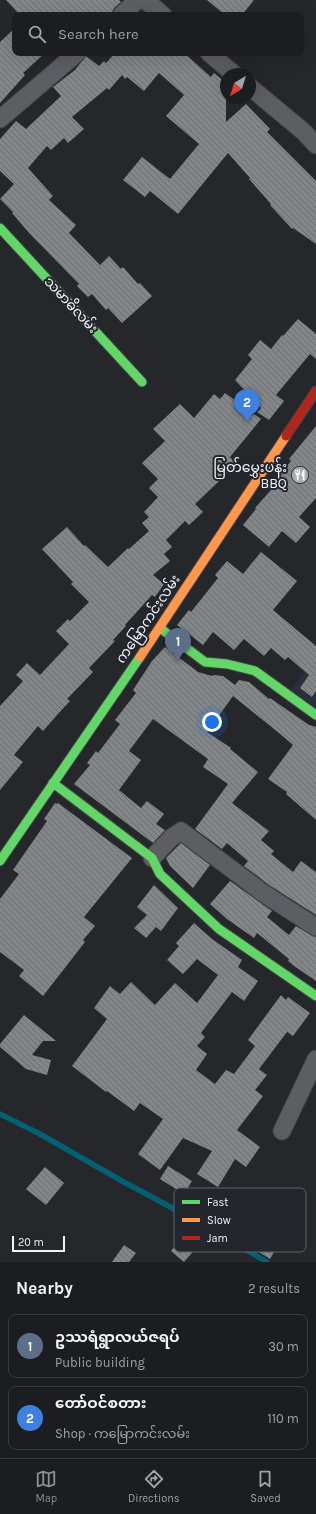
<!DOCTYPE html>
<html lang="en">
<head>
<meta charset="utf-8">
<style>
  :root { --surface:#1c1d20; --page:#292a2d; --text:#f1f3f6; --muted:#a0a2a5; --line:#3a3b3e; --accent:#8c9099 }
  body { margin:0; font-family:Karla,"Noto Sans Myanmar",sans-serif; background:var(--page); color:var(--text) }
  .compass { position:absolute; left:220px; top:68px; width:36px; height:36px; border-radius:50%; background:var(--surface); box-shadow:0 4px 16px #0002; rotate:218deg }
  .scale { position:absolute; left:12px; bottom:10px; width:53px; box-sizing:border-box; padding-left:4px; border:2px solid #f1f3f8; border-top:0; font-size:11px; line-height:14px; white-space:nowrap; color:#f1f3f8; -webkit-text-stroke:3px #23262d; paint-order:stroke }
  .you { position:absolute; left:212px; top:722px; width:14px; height:14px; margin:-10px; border:3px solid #fff; border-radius:50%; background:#1a73e8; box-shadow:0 0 0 6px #1a73e833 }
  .badge { display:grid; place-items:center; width:26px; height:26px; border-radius:50%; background:var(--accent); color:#fff; font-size:13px; font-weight:700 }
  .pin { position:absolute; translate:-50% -33px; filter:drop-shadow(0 1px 2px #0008) }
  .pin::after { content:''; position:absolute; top:21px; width:14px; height:12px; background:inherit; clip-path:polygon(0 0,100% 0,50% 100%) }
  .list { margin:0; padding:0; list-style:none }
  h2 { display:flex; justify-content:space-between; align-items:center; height:52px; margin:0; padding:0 16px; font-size:17px }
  h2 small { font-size:13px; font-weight:400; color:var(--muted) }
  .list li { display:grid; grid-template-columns:26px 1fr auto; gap:12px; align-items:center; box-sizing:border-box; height:64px; margin:0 8px 8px; padding:0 8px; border:1px solid var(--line); border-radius:8px }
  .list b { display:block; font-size:15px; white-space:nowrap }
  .list p { margin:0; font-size:13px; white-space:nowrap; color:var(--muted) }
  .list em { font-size:13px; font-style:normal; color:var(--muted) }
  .icon { flex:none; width:22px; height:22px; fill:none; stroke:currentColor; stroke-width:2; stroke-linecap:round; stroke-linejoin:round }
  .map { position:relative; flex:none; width:316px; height:1262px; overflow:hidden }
  .search { position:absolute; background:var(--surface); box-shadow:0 4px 16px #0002; left:12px; right:12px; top:12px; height:44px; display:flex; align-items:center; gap:10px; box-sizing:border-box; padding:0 14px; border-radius:8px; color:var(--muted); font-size:15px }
  .sheet { height:196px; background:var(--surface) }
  nav { display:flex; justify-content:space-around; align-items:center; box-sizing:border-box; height:56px; border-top:1px solid var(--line); background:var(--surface); font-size:11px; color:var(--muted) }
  nav a { display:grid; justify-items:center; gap:2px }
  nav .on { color:var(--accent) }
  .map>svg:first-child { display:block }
  .built { fill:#292f3a }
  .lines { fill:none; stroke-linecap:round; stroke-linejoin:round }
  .stream { stroke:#036073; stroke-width:5.5 }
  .building { fill:url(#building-back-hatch) }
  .street-casing { stroke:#424447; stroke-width:19 }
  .fast-casing { stroke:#424447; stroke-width:11 }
  .slow-casing { stroke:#424447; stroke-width:11 }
  .jam-casing { stroke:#424447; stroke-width:11 }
  .street { stroke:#5d5d64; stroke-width:17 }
  .fast { stroke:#63d668; stroke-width:9 }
  .slow { stroke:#ff974d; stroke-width:9 }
  .jam { stroke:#b3261e; stroke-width:9 }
  .labels { text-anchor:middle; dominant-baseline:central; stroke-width:4; stroke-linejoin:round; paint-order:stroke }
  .street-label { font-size:14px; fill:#f1f3f8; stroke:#23262d }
  .poi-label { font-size:14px; fill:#f1f3f8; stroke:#23262d; text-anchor:end }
  .key { fill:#23262d; stroke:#61646a; stroke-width:1 }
  .key-label { font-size:11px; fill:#f1f3f8 }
</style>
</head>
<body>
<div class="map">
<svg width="316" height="1262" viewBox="0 0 316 1262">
  <defs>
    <pattern id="building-back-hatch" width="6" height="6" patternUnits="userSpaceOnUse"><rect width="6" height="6" fill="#838688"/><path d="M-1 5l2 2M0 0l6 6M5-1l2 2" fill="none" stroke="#6b6e6f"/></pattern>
  </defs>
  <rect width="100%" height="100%" fill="#25272b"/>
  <polygon class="built" points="316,658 316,709 291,689"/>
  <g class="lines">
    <polyline class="stream" points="0,1114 40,1134 122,1181 206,1226 267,1262"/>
  </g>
  <g class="building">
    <polygon points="6,0 119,0 121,2 114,8 111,15 20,15"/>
    <polygon points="207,0 254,0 242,15 225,15"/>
    <polygon points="15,28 15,53 45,53 23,73 25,75 0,103 0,42"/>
    <polygon points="115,53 184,53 211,77 214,73 226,83 226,122 246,104 270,129 267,132 316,181 316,244 293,228 292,229 270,205 271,204 249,179 250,178 228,153 178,214 150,191 145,197 123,180 142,157 170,179 199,144 166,116 184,95 159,73 144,91 127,77 125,79 122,75 109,90 107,88 72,117 84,129 68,143 64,138 51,150 47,146 28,168 53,196 49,200 76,225 69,233 100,265 109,256 121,269 123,267 138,284 140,283 152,296 122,323 108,308 106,310 92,294 88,297 77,286 79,284 30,234 12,213 13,212 0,199 14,184 0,171 0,139 16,121 26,129 61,96 53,87 75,70 86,56 99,66 104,61 106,63"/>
    <polygon points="298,319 316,334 316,359 310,354 276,395 284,401 269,420 257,412 261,408 235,380 252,359 248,355 260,340 271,349 282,335 283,336"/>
    <polygon points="225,393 261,419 230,457 237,464 195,504 203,512 189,525 185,521 166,540 172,547 164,554 170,561 153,575 164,584 155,597 152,595 125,625 126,626 113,640 115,641 89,668 93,672 67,699 70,701 57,715 43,731 38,726 14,755 23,762 0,790 0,706 23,681 16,675 27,663 40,675 69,644 56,631 68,619 70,621 89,602 71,584 73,582 42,549 67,527 84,546 85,545 108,567 128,548 129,549 149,531 142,523 149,517 144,512 158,497 149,488 158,479 142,463 165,441 153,429 180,404 194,418 214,394 220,399"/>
    <polygon points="316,426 316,498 299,517 310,527 296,543 282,531 269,547 243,525 256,509 255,508 271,490 268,488 291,461 289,459"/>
    <polygon points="261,552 297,581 273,610 316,646 316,691 312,697 300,688 309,675 288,657 285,660 271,648 264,656 244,639 234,650 213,632 203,645 177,625 189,610 191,612 218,578 215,575 227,561 243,574"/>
    <polygon points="165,647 198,672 212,676 213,675 223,676 235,685 239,680 249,682 269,699 270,698 309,725 316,727 316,820 286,794 287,792 268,779 293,745 279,733 233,696 207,732 231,748 230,749 258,772 232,803 269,831 261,840 274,851 271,854 293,872 301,861 316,872 316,915 269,885 244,866 248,861 227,843 222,849 195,829 228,784 203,767 208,759 153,719 129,751 141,760 119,790 141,808 147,801 164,814 156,824 165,830 153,843 74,784 90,765 87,763 96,751 98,753 120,724 115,720 136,693 133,690 152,661"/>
    <polygon points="55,803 57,804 58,803 132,858 84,917 95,926 83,940 85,942 43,996 19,976 24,970 0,952 0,899 19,874 13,870 47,821 44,819"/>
    <polygon points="181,843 210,865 193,888 170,866 166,858"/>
    <polygon points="230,881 272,911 267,917 289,935 296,926 311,935 316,937 316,981 294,966 288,961 289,959 257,933 254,938 227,919 210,904"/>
    <polygon points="154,885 178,908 161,931 156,927 146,938 134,928 147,915 137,907"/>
    <polygon points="194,923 212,939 242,960 238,967 258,981 244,1001 232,992 201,1033 205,1037 197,1046 207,1054 196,1070 215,1084 226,1070 234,1074 255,1046 248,1040 281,995 286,1000 288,997 310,1013 293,1036 287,1032 259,1069 267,1075 255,1090 263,1096 237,1130 260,1147 246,1167 235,1159 218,1187 197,1174 212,1151 183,1138 160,1170 138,1154 163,1119 140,1103 134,1111 107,1091 106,1092 72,1066 107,1019 94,1008 110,986 120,994 131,982 155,1005 175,983 197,1003 218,975 197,959 183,974 167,960 179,946 176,943"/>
    <polygon points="24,1015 56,1041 43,1041 32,1055 51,1060 47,1075 26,1069 0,1047 0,1044"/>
    <polygon points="168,1166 192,1181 184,1194 160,1179"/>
    <polygon points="45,1167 64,1183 46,1205 26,1189"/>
    <polygon points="268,1195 297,1211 270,1259 251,1247 262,1228 253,1222"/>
    <polygon points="182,1237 196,1248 184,1262 171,1251"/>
    <polygon points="124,1245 136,1253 129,1262 112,1262"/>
  </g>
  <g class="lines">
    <defs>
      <g id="street">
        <polyline points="145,0 163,15"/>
        <polyline points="121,15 138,0"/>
        <polyline points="209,53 234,74"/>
        <polyline points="250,87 304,132 316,145"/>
        <polyline points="0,119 77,53"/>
        <polyline points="152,858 171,838 181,831 263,893 316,927"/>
        <polyline points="282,1131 316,1059"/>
      </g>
      <g id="fast">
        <polyline points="0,228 142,382"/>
        <polyline points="160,628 205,662 227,664 255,671 316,715"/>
        <polyline points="53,783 152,858 160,874 219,929 316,996"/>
        <polyline points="0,861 140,657"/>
      </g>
      <polyline id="slow" points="140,657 286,436"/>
      <polyline id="jam" points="286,436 316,391"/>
    </defs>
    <use href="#street" class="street-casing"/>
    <use href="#fast" class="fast-casing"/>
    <use href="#slow" class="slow-casing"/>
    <use href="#jam" class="jam-casing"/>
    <use href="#street" class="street"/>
    <use href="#fast" class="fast"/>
    <use href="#slow" class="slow"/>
    <use href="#jam" class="jam"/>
  </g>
  <defs>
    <symbol id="restaurant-disc" viewBox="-11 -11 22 22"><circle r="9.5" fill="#aaacb0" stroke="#23262d"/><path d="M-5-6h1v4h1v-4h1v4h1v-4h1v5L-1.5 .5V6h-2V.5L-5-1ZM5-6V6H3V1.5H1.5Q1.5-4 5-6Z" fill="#fff"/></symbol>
  </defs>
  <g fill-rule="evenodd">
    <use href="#restaurant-disc" x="290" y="465" width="20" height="20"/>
  </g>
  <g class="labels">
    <g class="street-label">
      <text transform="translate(71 305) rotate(47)">သမာဓိလမ်း</text>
      <text transform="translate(148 619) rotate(-56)">ကမြောကင်းလမ်း</text>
    </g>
    <g class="poi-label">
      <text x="287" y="467">မြတ်မွှေးပန်း<tspan x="287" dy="16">BBQ</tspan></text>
    </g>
  </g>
  <rect x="174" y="1188" width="132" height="64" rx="6" class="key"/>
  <rect x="182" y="1200" width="18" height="4" fill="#63d668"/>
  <rect x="182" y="1218" width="18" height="4" fill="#ff974d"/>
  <rect x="182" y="1236" width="18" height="4" fill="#b3261e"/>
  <g class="key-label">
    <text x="207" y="1206">Fast</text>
    <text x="207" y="1224">Slow</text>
    <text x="207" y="1242">Jam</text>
  </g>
</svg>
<svg class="compass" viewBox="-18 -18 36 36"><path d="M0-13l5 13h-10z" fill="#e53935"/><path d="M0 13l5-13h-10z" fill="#a0a2a5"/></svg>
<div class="scale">20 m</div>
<div class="you"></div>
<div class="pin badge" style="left:178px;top:661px;background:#5c6f8a">1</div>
<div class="pin badge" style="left:247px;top:422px;background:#3f7fe0">2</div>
<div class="search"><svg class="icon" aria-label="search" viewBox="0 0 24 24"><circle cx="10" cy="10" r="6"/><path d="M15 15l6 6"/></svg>Search here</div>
</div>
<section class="sheet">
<h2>Nearby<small>2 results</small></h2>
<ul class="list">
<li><span class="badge" style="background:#5c6f8a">1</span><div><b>ဥဿရံရွာလယ်ဇရပ်</b><p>Public building</p></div><em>30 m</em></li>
<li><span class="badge" style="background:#3f7fe0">2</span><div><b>တော်ဝင်စတား</b><p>Shop · ကမြောကင်းလမ်း</p></div><em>110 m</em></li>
</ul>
</section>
<nav>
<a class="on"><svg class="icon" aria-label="map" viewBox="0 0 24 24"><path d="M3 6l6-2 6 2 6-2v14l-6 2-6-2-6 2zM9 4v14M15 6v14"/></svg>Map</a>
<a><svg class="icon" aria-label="directions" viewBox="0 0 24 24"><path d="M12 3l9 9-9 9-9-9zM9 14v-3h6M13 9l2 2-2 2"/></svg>Directions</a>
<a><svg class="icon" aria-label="saved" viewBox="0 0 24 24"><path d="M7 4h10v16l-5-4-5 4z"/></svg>Saved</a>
</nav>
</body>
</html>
